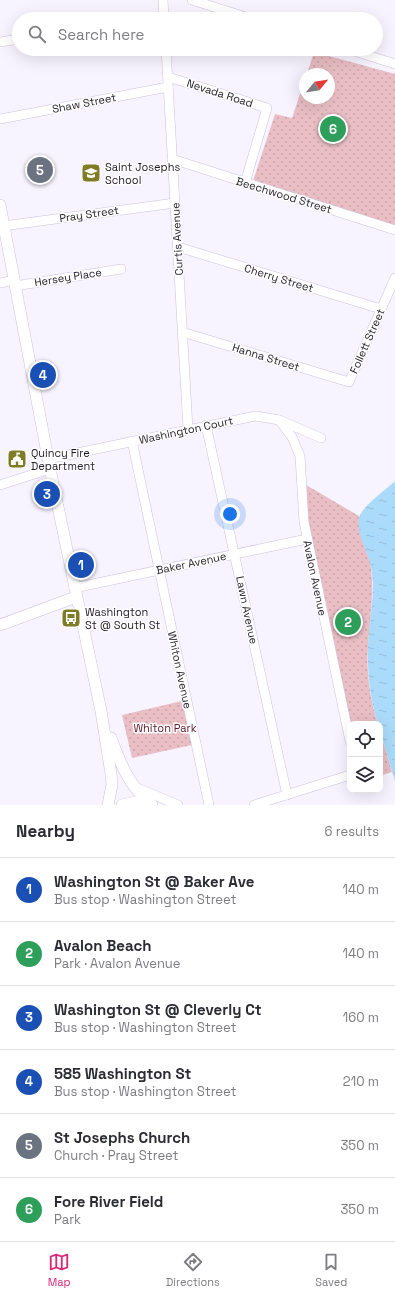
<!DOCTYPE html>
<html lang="en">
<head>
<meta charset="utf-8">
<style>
  :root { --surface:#fff; --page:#f7f7f7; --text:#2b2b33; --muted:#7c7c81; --line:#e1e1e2; --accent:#db2777 }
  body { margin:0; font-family:"Space Grotesk",sans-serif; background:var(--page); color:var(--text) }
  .controls { position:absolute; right:12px; bottom:12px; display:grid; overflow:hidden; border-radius:8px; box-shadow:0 4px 16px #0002 }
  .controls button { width:36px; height:36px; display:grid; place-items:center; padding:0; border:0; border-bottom:1px solid var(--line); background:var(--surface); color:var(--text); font:20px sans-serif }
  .compass { position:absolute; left:299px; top:68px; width:36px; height:36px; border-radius:50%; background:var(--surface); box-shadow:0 4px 16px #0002; rotate:60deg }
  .you { position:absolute; left:230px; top:514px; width:14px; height:14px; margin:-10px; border:3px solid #fff; border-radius:50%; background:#1a73e8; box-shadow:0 0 0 6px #1a73e833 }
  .badge { display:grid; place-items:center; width:26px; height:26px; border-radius:50%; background:var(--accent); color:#fff; font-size:13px; font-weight:700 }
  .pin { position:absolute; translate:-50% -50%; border:2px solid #fff; box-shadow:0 1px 4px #0006 }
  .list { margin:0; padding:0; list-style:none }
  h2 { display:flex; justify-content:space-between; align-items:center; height:52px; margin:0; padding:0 16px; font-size:17px }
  h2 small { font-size:13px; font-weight:400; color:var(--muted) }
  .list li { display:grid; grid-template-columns:26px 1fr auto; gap:12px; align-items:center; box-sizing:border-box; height:64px; padding:0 16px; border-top:1px solid var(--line) }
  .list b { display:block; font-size:15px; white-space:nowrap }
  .list p { margin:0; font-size:13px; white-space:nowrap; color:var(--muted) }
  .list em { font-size:13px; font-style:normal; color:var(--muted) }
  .icon { flex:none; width:22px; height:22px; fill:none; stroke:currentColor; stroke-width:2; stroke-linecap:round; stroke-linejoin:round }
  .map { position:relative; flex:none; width:395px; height:805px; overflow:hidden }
  .search { position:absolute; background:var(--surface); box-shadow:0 4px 16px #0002; left:12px; right:12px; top:12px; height:44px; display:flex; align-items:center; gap:10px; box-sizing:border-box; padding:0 14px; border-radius:22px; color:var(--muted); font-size:15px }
  .sheet { height:436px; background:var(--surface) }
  nav { display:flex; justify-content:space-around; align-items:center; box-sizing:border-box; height:56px; border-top:1px solid var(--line); background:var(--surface); font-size:11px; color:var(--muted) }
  nav a { display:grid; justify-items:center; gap:2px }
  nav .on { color:var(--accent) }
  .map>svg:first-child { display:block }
  .park { fill:url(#park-dots) }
  .water { fill:url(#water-ripples) }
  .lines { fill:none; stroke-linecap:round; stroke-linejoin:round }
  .minor-casing { stroke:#cdc2df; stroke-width:10 }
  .major-casing { stroke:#cdc2df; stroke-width:12 }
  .minor { stroke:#fff; stroke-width:9 }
  .major { stroke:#fff; stroke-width:11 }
  .labels { text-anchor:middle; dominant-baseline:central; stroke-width:3; stroke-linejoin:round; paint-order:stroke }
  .street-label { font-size:11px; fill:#1e1a24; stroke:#fff }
  .poi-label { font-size:11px; fill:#1e1a24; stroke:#fff; text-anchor:start }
  .park-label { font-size:11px; fill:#5c1a2a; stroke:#fff }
</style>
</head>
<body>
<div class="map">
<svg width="395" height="805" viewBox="0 0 395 805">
  <defs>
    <pattern id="park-dots" width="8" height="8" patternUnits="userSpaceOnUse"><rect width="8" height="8" fill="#e9bec4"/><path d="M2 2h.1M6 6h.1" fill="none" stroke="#c7a3a8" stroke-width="1.8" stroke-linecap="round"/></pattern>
    <pattern id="water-ripples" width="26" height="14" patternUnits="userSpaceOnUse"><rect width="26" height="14" fill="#abdbfa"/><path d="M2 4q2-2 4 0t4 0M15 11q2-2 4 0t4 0" fill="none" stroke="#93bbd6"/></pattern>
  </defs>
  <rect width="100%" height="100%" fill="#f7f3ff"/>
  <g class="park">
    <polygon points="314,52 395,74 395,226 253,181 275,114 292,118 305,79 305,98 329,98 329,74 307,74"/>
    <path d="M301,482L359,516C357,539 370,549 371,569C374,595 370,619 368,645C366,673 370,698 378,724H350V741Z"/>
    <polygon points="182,701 192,745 132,758 122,715"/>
    <polygon points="380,731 392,772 380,776"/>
  </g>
  <path class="water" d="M395,481V781L380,731V724H378C370,698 367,673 368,646C369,620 376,594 371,567C368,551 356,535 359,518C362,506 386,490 395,481Z"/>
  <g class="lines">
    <defs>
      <g id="minor">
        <polyline points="163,0 164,19"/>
        <polyline points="192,0 252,19"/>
        <polyline points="0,42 19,39"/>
        <polyline points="166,49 188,429"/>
        <polyline points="348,49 395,64"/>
        <polyline points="168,77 267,108 245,183"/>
        <polyline points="0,119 168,87"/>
        <polyline points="172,159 395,230"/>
        <polyline points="3,226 175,203"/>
        <polyline points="178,247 381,309"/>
        <polyline points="0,283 14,280"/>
        <polyline points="15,286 121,269"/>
        <polyline points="182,332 349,382 395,278"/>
        <polyline points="279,420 292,437 300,456 304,522 350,741"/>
        <polyline points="206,425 287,795"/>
        <polyline points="132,441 209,805"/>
        <polyline points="48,459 256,416 279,420 321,438"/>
        <polyline points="0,485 50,469"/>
        <polyline points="74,588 307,539"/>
        <polyline points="135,787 178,805"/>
        <polyline points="254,805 350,775"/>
      </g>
      <g id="major">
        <polyline points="0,205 50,469 101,711 111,774 112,785 108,805"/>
        <polyline points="0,625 76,597"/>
        <path d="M111,738C121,765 129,786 152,805"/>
        <polyline points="122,805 136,802 150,805"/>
      </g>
    </defs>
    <use href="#minor" class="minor-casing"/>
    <use href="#major" class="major-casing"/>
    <use href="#minor" class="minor"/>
    <use href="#major" class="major"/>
  </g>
  <defs>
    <symbol id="school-square" viewBox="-11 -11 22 22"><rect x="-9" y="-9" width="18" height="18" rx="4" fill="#7e7d25" stroke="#fff"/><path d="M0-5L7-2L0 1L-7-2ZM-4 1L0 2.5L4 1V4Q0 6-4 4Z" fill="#fff"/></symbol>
    <symbol id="civic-square" viewBox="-11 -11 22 22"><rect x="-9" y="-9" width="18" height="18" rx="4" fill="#7e7d25" stroke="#fff"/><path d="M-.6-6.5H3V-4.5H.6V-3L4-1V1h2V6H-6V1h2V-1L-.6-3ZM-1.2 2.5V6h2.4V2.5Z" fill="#fff"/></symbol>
    <symbol id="bus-square" viewBox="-11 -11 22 22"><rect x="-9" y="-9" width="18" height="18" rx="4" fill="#7e7d25" stroke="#fff"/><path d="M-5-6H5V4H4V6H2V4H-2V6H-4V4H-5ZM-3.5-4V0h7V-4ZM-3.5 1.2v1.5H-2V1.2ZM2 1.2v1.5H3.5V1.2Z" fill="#fff"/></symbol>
  </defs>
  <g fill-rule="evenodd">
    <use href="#school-square" x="80" y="162" width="22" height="22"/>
    <use href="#civic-square" x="6" y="448" width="22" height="22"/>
    <use href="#bus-square" x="60" y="607" width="22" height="22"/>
  </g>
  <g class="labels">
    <g class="street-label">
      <text transform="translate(220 93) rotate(18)">Nevada Road</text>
      <text transform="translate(84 103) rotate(-11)">Shaw Street</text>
      <text transform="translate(284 195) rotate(17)">Beechwood Street</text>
      <text transform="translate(89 214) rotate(-8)">Pray Street</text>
      <text transform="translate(177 239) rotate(-93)">Curtis Avenue</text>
      <text transform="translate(68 277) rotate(-9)">Hersey Place</text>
      <text transform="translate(279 278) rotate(17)">Cherry Street</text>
      <text transform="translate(367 341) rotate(-66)">Follett Street</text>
      <text transform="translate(266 357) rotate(17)">Hanna Street</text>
      <text transform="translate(186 430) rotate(-12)">Washington Court</text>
      <text transform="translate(191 563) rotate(-12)">Baker Avenue</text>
      <text transform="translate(315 578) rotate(78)">Avalon Avenue</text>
      <text transform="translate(247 610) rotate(78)">Lawn Avenue</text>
      <text transform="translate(180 670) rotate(78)">Whiton Avenue</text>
    </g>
    <g class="poi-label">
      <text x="105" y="167">Saint Josephs<tspan x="105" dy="13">School</tspan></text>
      <text x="31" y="453">Quincy Fire<tspan x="31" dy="13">Department</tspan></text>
      <text x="85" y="612">Washington<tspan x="85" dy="13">St @ South St</tspan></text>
    </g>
    <g class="park-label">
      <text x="165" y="728">Whiton Park</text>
    </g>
  </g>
</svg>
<div class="controls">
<button><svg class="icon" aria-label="locate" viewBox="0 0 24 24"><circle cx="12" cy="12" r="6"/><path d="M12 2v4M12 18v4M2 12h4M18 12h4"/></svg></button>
<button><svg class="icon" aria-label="layers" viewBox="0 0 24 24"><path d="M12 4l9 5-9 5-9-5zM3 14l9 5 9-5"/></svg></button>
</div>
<svg class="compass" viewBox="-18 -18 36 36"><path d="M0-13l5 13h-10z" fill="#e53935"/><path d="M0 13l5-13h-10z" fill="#7c7c81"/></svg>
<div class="you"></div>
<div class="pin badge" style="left:81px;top:565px;background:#1a4fb4">1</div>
<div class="pin badge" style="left:348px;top:622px;background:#2e9e5b">2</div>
<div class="pin badge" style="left:47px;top:494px;background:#1a4fb4">3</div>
<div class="pin badge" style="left:43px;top:375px;background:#1a4fb4">4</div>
<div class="pin badge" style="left:40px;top:170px;background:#6b7280">5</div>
<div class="pin badge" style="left:333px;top:129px;background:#2e9e5b">6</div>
<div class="search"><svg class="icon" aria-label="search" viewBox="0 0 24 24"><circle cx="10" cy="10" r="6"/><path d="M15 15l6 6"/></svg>Search here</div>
</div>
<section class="sheet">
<h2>Nearby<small>6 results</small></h2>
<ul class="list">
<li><span class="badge" style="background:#1a4fb4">1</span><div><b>Washington St @ Baker Ave</b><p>Bus stop · Washington Street</p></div><em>140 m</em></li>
<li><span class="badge" style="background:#2e9e5b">2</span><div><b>Avalon Beach</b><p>Park · Avalon Avenue</p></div><em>140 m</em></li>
<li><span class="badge" style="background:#1a4fb4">3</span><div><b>Washington St @ Cleverly Ct</b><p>Bus stop · Washington Street</p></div><em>160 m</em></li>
<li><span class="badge" style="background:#1a4fb4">4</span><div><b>585 Washington St</b><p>Bus stop · Washington Street</p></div><em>210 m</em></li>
<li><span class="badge" style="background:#6b7280">5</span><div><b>St Josephs Church</b><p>Church · Pray Street</p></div><em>350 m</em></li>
<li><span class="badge" style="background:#2e9e5b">6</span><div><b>Fore River Field</b><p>Park</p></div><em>350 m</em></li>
</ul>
</section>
<nav>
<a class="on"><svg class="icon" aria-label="map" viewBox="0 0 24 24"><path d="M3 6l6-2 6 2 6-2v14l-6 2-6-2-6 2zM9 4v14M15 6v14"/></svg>Map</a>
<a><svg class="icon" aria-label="directions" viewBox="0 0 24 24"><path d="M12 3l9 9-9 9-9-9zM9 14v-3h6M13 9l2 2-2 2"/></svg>Directions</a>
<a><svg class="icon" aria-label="saved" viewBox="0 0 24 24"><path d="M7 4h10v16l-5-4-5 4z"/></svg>Saved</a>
</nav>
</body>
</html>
